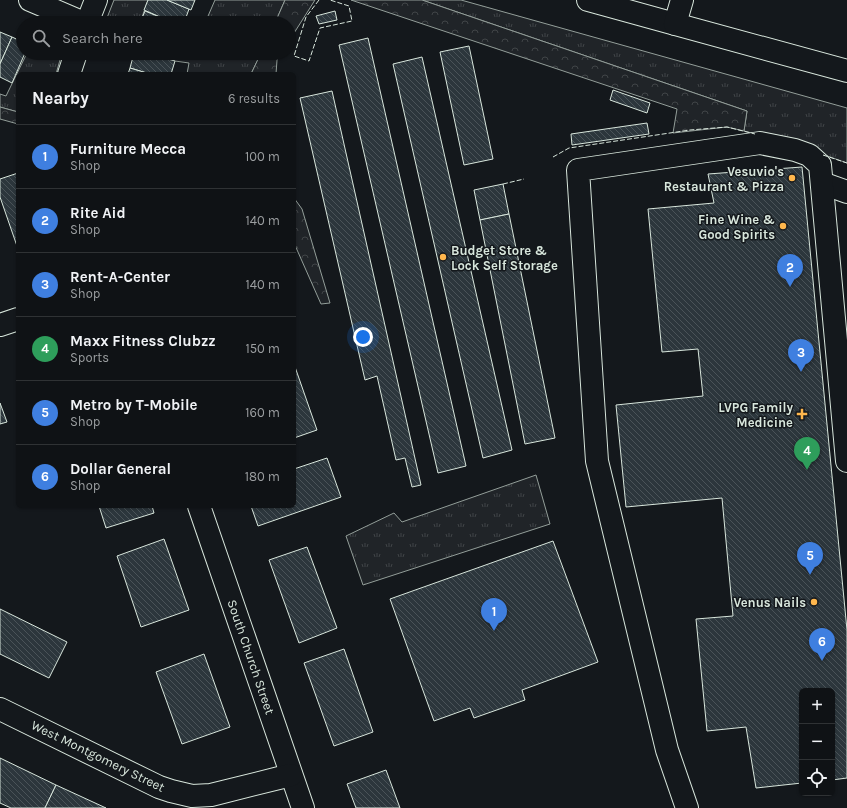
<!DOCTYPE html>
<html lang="en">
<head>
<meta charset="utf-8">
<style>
  :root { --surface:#0f1215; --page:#1d2022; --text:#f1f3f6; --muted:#9b9ea0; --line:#2f3234; --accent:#ffb74d }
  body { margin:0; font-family:Karla,sans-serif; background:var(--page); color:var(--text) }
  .controls { position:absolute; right:12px; bottom:12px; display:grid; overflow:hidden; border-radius:6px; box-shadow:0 1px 3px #0004 }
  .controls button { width:36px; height:36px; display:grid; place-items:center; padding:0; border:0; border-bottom:1px solid var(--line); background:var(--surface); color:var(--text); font:20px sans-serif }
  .you { position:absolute; left:363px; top:337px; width:14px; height:14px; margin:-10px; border:3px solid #fff; border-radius:50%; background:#1a73e8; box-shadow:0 0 0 6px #1a73e833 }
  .badge { display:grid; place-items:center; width:26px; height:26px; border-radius:50%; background:var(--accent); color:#fff; font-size:13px; font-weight:700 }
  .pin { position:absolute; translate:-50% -33px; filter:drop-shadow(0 1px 2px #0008) }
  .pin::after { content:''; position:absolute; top:21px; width:14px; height:12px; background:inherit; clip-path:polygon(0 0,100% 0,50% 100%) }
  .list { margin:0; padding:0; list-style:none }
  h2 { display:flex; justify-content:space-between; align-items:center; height:52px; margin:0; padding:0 16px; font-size:17px }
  h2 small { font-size:13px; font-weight:400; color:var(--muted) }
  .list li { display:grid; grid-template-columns:26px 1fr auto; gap:12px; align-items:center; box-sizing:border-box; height:64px; padding:0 16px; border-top:1px solid var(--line) }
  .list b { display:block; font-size:15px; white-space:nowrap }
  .list p { margin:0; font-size:13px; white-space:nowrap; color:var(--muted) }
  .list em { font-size:13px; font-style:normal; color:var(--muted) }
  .icon { flex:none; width:22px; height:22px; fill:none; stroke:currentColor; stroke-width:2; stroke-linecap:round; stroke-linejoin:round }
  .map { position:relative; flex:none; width:847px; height:808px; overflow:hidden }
  .search { position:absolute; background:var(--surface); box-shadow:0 1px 3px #0004; left:16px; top:16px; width:280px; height:44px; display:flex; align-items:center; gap:10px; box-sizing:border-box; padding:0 14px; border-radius:22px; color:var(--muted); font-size:15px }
  .panel { position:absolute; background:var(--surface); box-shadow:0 1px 3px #0004; left:16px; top:72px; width:280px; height:436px; border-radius:6px }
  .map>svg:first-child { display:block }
  .grass { fill:url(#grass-tufts); stroke:#939e99 }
  .forest { fill:url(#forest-crowns); stroke:#939e99 }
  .building { fill:url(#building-back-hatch); stroke:#d8e6dc }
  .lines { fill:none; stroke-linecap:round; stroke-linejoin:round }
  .minor-casing { stroke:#d8e6dc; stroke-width:24 }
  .minor { stroke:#14181c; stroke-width:22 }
  .fence { stroke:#d8e6dc; stroke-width:1; stroke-dasharray:5 2; stroke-linecap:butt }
  .poi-dot { fill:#ffb74d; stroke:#14181c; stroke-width:1.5 }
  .labels { text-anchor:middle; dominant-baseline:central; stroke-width:3; stroke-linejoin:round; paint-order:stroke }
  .poi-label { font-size:13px; font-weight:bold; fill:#d8e6dc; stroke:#14181c; text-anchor:end }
  .street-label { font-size:13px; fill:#d8e6dc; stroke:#14181c }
</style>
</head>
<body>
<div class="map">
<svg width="847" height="808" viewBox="0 0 847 808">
  <defs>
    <pattern id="grass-tufts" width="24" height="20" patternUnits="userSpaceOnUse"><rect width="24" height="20" fill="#202428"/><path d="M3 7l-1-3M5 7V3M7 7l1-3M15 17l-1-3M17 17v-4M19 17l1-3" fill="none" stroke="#404447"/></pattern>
    <pattern id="forest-crowns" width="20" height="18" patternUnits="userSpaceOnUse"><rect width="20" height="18" fill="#202428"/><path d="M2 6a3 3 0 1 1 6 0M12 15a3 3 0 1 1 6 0" fill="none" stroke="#404447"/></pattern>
    <pattern id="building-back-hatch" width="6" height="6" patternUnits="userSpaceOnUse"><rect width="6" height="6" fill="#2c363c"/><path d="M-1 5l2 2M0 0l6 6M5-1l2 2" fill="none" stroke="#4a5358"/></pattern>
  </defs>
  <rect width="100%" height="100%" fill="#14181c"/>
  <g class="grass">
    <polygon points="114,0 148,0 140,23 105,23"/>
    <polygon points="215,0 285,0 275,23 205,23"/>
    <polygon points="422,0 461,0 847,108 847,163 791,143 744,131 747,111"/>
    <polygon points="27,53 62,53 56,74 18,74 18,112 0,107 0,94 6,96"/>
    <polygon points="146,53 261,53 251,74 187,74 189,63 175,61"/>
    <polygon points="536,475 550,524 363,585 346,536 394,513 402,522"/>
  </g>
  <g class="forest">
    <polygon points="285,0 315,0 289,41 289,23 275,23"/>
    <polygon points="351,0 422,0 747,111 744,131 727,127 673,133 677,109"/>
    <polygon points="261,53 281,53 277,60 276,74 251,74"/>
    <polygon points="0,107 18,112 18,124 0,119"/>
    <polygon points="294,198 302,209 330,303 321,304 294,243"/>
  </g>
  <g class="building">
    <polygon points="148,0 167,0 189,9 184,23 174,23 144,10"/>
    <polygon points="167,0 195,0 191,10"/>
    <polygon points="145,11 174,23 140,23"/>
    <polygon points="335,11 337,20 319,24 316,16"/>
    <polygon points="0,32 12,37 0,64"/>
    <polygon points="12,37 23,42 23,53 25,53 12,83 0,77 0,64"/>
    <polygon points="368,38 466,466 438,473 339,45"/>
    <polygon points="469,46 493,159 464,165 440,52"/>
    <polygon points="134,53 146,53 175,61 171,74 150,74 130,68"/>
    <polygon points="422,57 512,450 483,458 393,64"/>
    <polygon points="130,68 150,74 128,74"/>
    <polygon points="613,90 650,103 647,113 610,100"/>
    <polygon points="332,91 421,485 412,487 405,458 396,460 377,376 365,380 300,98"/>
    <polygon points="647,123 649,134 572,145 571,134"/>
    <polygon points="802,167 847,630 847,778 832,780 832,691 802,691 802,783 756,788 746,727 707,731 696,619 733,616 722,498 626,507 616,405 703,396 698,349 662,352 648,209 714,203 708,174"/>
    <polygon points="18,173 18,249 0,197 0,179"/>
    <polygon points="503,184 509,214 480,220 474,190"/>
    <polygon points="509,214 555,438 525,444 480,220"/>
    <polygon points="294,364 317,430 294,438"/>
    <polygon points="0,403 7,422 0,424"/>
    <polygon points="327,458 341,497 258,526 251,506 294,506 294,469"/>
    <polygon points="99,506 152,506 154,513 106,528"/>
    <polygon points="164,539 189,610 141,627 117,556"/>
    <polygon points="553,541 598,662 522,690 525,700 474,718 470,708 434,721 390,599"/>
    <polygon points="307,547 337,628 299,643 269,560"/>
    <polygon points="0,609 67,642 49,678 0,654"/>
    <polygon points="344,649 373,732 334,746 304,663"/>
    <polygon points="204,654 230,727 182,744 156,672"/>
    <polygon points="0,758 56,785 45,808 11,808 0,803"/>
    <polygon points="386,770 400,808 356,808 347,784"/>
    <polygon points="56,785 106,808 45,808"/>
  </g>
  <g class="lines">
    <defs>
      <g id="minor">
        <polyline points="30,0 84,23"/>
        <polyline points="588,0 675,24"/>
        <polyline points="682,0 675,24 847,71"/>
        <polyline points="87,23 96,0"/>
        <polyline points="69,74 76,53"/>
        <polyline points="822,183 847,192"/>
        <polyline points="0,325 18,319"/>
        <polyline points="199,506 303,808"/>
        <polyline points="0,709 159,787 171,791 192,796 211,795 291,775"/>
        <polyline points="687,808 667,750 597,461 578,170 760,143 795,150 809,155 820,165 847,461"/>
      </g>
    </defs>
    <use href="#minor" class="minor-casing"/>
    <use href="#minor" class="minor"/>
    <g class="fence">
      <polyline points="319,0 306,17 294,56 309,61 320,28 352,21 349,6 330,0"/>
      <polyline points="823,155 847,163"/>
      <polyline points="553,157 569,148 690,130 727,127 755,134"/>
      <polyline points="503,184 524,179"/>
    </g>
  </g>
  <g class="poi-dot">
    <circle cx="792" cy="178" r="4"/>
    <circle cx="783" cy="226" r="4"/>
    <circle cx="443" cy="257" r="4"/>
    <path d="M800 408h4v4h4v4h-4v4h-4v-4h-4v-4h4z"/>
    <circle cx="814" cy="602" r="4"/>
  </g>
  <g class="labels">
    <g class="poi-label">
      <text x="784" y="171">Vesuvio's<tspan x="784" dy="15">Restaurant &amp; Pizza</tspan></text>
      <text x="775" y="219">Fine Wine &amp;<tspan x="775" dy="15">Good Spirits</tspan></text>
      <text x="451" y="250" text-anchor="start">Budget Store &amp;<tspan x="451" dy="15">Lock Self Storage</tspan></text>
      <text x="793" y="407">LVPG Family<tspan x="793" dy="15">Medicine</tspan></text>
      <text x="806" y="602">Venus Nails</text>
    </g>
    <g class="street-label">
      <text transform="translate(251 657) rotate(71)">South Church Street</text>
      <text transform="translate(98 756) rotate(26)">West Montgomery Street</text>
    </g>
  </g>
</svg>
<div class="controls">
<button>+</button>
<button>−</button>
<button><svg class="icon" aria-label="locate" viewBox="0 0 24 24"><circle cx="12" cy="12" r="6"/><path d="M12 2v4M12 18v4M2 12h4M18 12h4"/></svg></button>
</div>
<div class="you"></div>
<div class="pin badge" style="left:494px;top:631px;background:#3f7fe0">1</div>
<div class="pin badge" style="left:790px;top:287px;background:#3f7fe0">2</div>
<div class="pin badge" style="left:801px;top:372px;background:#3f7fe0">3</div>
<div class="pin badge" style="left:807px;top:470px;background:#2e9e5b">4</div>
<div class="pin badge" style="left:810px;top:575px;background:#3f7fe0">5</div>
<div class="pin badge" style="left:822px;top:661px;background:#3f7fe0">6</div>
<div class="search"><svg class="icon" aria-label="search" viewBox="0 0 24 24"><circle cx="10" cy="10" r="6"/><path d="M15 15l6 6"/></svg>Search here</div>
<section class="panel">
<h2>Nearby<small>6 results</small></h2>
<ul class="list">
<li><span class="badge" style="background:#3f7fe0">1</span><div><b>Furniture Mecca</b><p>Shop</p></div><em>100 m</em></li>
<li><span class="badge" style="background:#3f7fe0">2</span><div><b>Rite Aid</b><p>Shop</p></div><em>140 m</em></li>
<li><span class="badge" style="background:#3f7fe0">3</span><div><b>Rent-A-Center</b><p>Shop</p></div><em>140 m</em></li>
<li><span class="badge" style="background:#2e9e5b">4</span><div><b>Maxx Fitness Clubzz</b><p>Sports</p></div><em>150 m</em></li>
<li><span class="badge" style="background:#3f7fe0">5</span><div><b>Metro by T-Mobile</b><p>Shop</p></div><em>160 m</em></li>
<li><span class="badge" style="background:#3f7fe0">6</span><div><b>Dollar General</b><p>Shop</p></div><em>180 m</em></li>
</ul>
</section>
</div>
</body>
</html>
